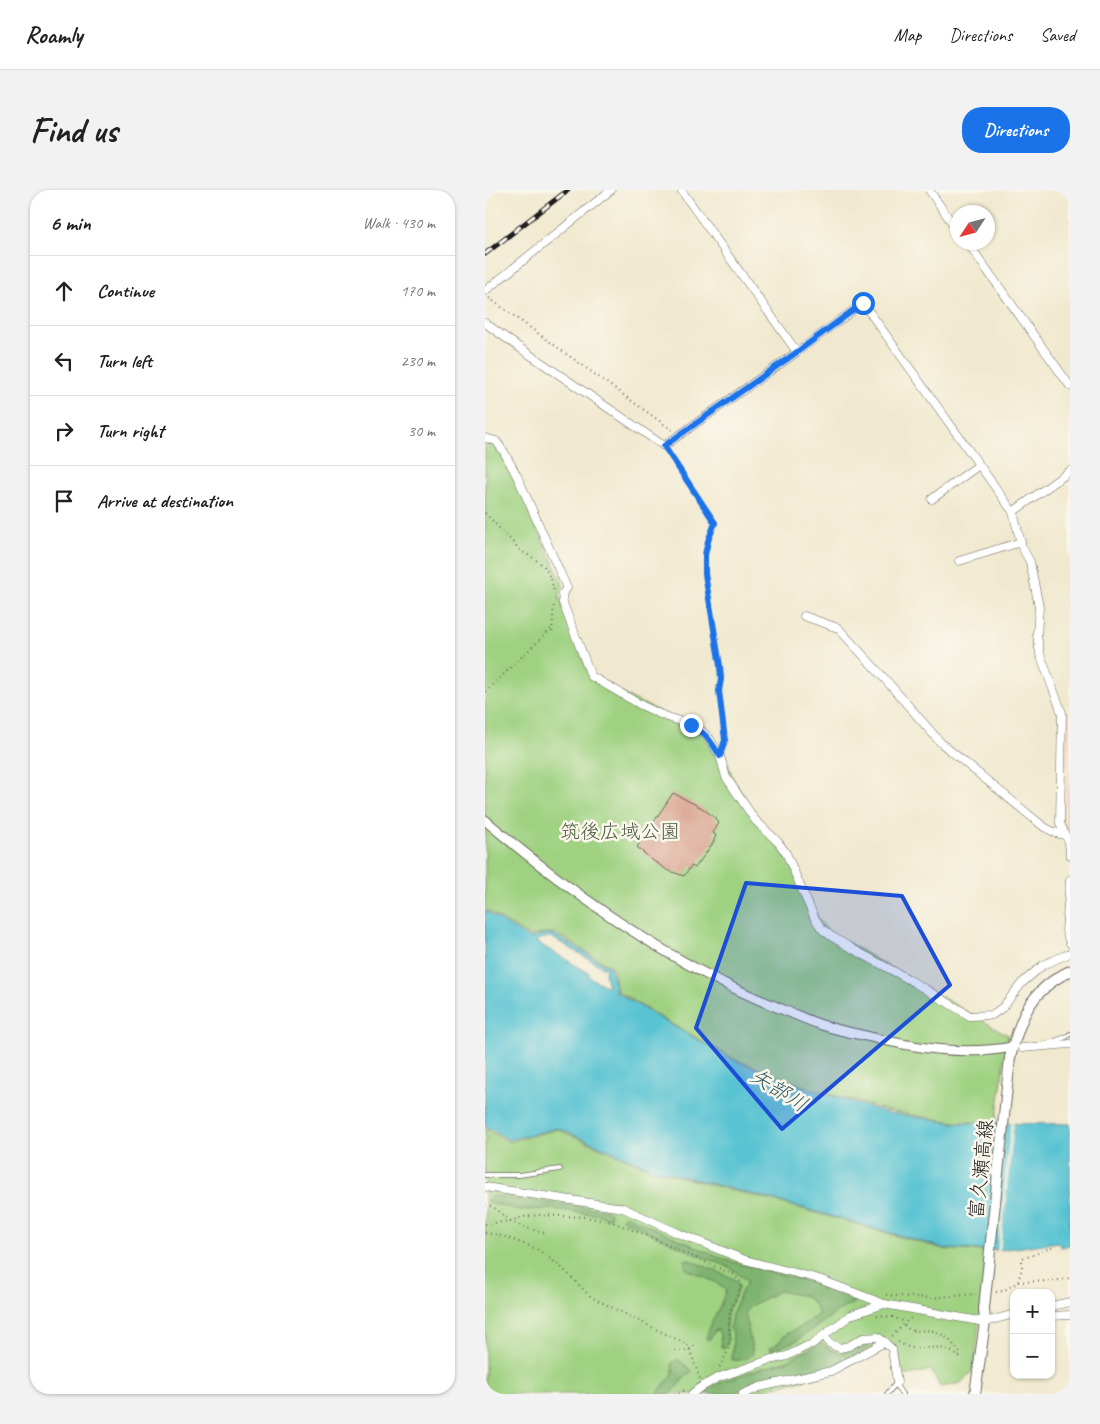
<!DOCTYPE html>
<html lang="en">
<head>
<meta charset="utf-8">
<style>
  :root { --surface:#fff; --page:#f2f2f2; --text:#202124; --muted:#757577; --line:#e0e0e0; --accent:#1a73e8 }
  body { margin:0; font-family:Caveat,"Klee One",sans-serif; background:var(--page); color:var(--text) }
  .controls { position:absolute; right:15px; bottom:15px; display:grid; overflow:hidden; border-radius:10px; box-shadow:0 1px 4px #0004 }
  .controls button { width:45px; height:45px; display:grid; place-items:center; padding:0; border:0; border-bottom:1px solid var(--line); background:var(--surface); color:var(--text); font:25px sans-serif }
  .compass { position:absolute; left:465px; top:15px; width:45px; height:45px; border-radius:50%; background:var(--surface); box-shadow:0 1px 4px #0004; rotate:234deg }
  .stop { position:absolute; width:15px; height:15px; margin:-11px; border:4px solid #1a73e8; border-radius:50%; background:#fff }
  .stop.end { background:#1a73e8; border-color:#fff; box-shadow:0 1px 5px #0008 }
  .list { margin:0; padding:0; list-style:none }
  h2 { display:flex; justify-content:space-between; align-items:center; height:65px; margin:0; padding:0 20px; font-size:21px }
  h2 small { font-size:16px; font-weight:400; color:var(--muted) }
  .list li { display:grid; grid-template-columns:32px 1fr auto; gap:15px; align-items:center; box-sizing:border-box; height:70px; padding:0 20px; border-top:1px solid var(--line) }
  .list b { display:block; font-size:19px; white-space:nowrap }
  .list em { font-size:16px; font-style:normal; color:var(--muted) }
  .icon { flex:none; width:28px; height:28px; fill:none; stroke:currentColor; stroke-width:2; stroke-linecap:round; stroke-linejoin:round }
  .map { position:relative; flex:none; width:585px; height:1204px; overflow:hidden; border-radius:20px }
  header { display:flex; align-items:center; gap:30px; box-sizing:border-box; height:70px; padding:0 25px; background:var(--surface); border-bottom:1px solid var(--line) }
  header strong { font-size:24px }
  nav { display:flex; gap:28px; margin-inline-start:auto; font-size:18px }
  .intro { display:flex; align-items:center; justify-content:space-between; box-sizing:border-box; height:120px; padding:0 30px }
  h1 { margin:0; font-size:35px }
  .button { padding:12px 22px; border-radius:20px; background:var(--accent); color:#fff; font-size:18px; font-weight:700 }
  main { display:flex; gap:30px; padding:0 30px }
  aside { flex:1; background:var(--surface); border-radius:20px; box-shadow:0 1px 4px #0004 }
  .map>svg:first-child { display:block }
  .built { fill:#f6d2c3 }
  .green { fill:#9fd181; stroke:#5e764e }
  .forest { fill:#7fb36f; stroke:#4e6846 }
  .water { fill:#58c3d2; stroke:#3a7077; fill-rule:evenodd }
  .pier { fill:#f1e9cf }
  .building { fill:#d49883 }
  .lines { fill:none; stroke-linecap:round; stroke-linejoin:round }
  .service-casing { stroke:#67645b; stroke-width:5.5 }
  .minor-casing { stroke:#67645b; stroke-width:9 }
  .tertiary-casing { stroke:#67645b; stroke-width:11 }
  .secondary-casing { stroke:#67645b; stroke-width:12 }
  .path { stroke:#67645b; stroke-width:2; stroke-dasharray:1 4; stroke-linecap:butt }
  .service { stroke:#fff; stroke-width:4 }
  .minor { stroke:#fff; stroke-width:8 }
  .tertiary { stroke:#fff; stroke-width:9 }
  .secondary { stroke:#fff; stroke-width:10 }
  .rail-casing { stroke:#1c1c1c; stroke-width:5 }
  .rail { stroke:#fbf7ec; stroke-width:3; stroke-dasharray:9; stroke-linecap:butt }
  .secondary-bridge-casing { stroke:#67645b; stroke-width:12; stroke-linecap:butt }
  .secondary-bridge { stroke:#fff; stroke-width:10 }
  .route { stroke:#1a73e8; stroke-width:6 }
  .marked { fill:#1d4ed8; fill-opacity:0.2; stroke:#1d4ed8; stroke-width:4; stroke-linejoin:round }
  .labels { text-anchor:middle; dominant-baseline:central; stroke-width:5; stroke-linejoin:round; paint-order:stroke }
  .park-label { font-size:20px; fill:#4a5b3f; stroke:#fbf7ec }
  .street-label { font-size:20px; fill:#1c1c1c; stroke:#fbf7ec }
  .water-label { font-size:21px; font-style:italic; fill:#345f65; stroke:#fbf7ec }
</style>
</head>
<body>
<header>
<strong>Roamly</strong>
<nav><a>Map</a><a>Directions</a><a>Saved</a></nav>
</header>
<div class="intro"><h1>Find us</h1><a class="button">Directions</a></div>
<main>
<aside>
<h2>6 min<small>Walk · 430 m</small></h2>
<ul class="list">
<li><svg class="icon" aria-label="ahead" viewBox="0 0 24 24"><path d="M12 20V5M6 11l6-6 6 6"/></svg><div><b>Continue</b></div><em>170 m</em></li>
<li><svg class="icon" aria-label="left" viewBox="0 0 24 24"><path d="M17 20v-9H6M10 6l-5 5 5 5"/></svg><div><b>Turn left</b></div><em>230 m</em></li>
<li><svg class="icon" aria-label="right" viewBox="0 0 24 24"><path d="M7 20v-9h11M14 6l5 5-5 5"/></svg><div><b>Turn right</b></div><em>30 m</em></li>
<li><svg class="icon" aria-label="arrive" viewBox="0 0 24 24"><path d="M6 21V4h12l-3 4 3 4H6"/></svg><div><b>Arrive at destination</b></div></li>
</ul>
</aside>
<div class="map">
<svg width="585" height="1204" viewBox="0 0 585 1204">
  <rect width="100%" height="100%" fill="#fbf7ec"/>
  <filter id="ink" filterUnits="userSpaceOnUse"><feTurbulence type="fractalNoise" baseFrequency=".02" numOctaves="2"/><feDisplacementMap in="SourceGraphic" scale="10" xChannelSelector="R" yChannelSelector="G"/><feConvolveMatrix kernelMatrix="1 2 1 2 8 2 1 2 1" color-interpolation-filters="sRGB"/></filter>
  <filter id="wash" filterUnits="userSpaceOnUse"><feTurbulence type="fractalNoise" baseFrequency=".0096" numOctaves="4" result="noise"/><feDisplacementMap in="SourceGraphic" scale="20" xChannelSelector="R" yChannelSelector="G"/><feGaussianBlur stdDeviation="1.12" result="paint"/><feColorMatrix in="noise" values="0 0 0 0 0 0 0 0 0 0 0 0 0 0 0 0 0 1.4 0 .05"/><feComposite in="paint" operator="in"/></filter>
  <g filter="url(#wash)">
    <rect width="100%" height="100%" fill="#f1e9cf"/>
    <polygon class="built" points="585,523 585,641 582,639 580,632 582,569 581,525"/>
    <g class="green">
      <polygon points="0,251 7,253 11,255 30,289 78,394 74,407 106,489 209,538 219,546 231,563 244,577 249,591 271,625 300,656 327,721 342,740 390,769 523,845 511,932 470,932 403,921 324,898 250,869 188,835 132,801 128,778 70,743 59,743 45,747 9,725 0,718"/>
      <polygon points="0,938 24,952 72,939 165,979 296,1013 462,1060 502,1061 489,1179 476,1193 455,1197 446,1180 415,1187 410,1156 400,1157 351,1182 276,1200 268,1204 0,1204"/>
    </g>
    <g class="forest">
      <polygon points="7,1006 121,1020 126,1023 125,1027 122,1028 115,1025 67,1019 34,1020 3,1012 2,1010"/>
      <path d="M140,1025L240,1070L351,1099L370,1110L369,1113L361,1116L311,1151L286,1160L285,1158L293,1153L300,1145L315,1137L334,1124L328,1113L320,1106L294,1101L267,1115L260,1122L268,1164C264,1169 254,1171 247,1170L248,1143L245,1138L247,1124L258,1098L260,1096L262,1091L244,1077L208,1063L137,1029Z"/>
      <path d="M199,1070H205L249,1089L254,1095C252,1104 248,1110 244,1118C240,1128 242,1142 243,1152L239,1158L236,1157L235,1144L233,1140H230L225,1149H221C225,1132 236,1117 241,1100L228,1091L201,1079Z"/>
      <path d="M382,1152H386L387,1155L369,1166L336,1179L289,1188L244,1204H214L240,1190L303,1170L336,1153C357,1168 361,1163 382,1152Z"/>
      <polygon points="193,1169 207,1181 198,1189 186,1204 172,1204 180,1193 185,1189 188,1184 187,1173"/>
    </g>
    <path class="water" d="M0,720L8,726L45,749L59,744H68L126,778L131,802L188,836L249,870L324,899L403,923L470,933L585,934V1055L576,1057L573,1052L515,1060L462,1059L293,1011L166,978L73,938L24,950L0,936ZM66,747L121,779L120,783L123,797L104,787V783L51,752L54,749Z"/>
    <polygon class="pier" points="526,931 529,931 515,1062 512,1062"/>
    <g id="blocks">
      <polygon class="building" points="188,603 217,618 229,627 234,633 228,643 231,645 228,653 210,678 206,676 199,686 182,680 166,669 152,657"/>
    </g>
  </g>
  <g filter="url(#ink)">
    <use href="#blocks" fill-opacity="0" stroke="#67645b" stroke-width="1"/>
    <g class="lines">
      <defs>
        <g id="service">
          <polyline points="564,853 581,847 585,844"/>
          <polyline points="0,985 34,985 75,979"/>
          <polyline points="410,1194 417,1204"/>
          <polyline points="402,1204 412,1192"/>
        </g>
        <g id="minor">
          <polyline points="196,0 312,162"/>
          <polyline points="444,0 472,40"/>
          <polyline points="482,52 585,196"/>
          <polyline points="0,101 126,0"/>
          <polyline points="0,133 35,158 179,256 312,162 378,113 528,322 537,357 545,372 554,417 552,445 555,464 577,523 575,633 580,645 584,651 585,665"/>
          <polyline points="0,248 11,251 19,262 33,288 82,398 77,404 78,413 106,486 156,515 177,525 206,535 218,542 225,549 235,566 241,587 270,630 293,652 301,663 329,727 337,739 346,746 366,758 425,790 485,826 507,825 518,817 537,793 558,775 585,763"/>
          <polyline points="447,309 494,275"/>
          <polyline points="528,322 585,281"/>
          <polyline points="474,371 536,352"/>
          <polyline points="319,426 353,438 399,488 456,553 559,637 571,643 580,645"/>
          <polyline points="585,690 581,740 585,753"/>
          <polyline points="537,858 585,854"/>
          <polyline points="0,997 138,1018 195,1044 260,1070 334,1089 399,1114 500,1132 529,1124"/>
          <polyline points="566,1116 585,1112"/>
          <polyline points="566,1126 585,1125"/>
          <polyline points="339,1145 344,1153 355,1158 364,1156 378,1148 393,1147 407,1159 412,1192"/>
          <polyline points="327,1154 366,1125 399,1114"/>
          <polyline points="207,1204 213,1199 232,1188 284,1170 302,1166 322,1156"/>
          <polyline points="258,1204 275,1197 346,1181 400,1152"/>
        </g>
        <path id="tertiary" d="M0,630C89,706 190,777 299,820C312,825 324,831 337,835C352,840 367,843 381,846C429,858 479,866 527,857"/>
        <g id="secondary">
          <path d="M525,868C535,828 545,800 585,781"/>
          <polyline points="490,1204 500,1132 499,1118"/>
        </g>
      </defs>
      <use href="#service" class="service-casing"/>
      <use href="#minor" class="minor-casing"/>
      <use href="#tertiary" class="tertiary-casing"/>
      <use href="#secondary" class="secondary-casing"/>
      <g class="path">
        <polyline points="4,108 187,240"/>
        <polyline points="183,262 230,333 223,351 220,365 220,383 235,476 236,489 234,501 240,551 238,555"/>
        <polyline points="0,323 36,361 47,367 59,376 66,389 69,401"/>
        <polyline points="67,442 69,413"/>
        <polyline points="0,502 67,438"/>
        <path d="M0,1015C14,1017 15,1025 26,1031C36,1037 49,1040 60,1043"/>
        <path d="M0,1034L26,1031L38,1027L54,1025L100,1027L127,1032L158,1044L249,1085L256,1092C255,1105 249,1110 245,1121C243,1130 245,1140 245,1149C245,1160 239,1168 234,1178"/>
        <polyline points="0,1043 18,1046 52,1059 75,1076 106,1107 203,1155 215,1189"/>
        <polyline points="533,1092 569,1091 585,1088"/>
        <polyline points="511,1102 518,1101 533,1092 537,1078 537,1068 542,1067 571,1056"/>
        <polyline points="401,1105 444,1108 491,1104"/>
        <polyline points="392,1126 407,1127 421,1132 426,1128"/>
        <polyline points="407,1146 418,1135"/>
        <path d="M413,1152C431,1164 442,1154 460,1159C465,1160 470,1164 474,1167L476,1164C469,1155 461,1144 448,1141C435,1138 429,1146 418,1134"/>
        <path d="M190,1160C198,1161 204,1162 210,1155"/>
        <polyline points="194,1204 200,1200"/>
      </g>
      <use href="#service" class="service"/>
      <use href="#minor" class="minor"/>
      <use href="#tertiary" class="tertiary"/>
      <use href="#secondary" class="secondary"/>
      <defs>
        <polyline id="rail" points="0,64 83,0"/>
      </defs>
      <use href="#rail" class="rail-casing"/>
      <use href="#rail" class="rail"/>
      <defs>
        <polyline id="secondary-bridge" points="499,1118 525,868"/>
      </defs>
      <use href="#secondary-bridge" class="secondary-bridge-casing"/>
      <use href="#secondary-bridge" class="secondary-bridge"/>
    </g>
  </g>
  <g class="lines" filter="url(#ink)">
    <path class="route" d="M206,535C222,544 225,550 235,566L240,550L234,501L236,489L235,476L220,384V365L223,351L230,333L179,256L312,162L378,113"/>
  </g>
  <path class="marked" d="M261,693L417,706L465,795L297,939L211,838Z"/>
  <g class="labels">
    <g class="park-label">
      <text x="135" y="641">筑後広域公園</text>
    </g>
    <g class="street-label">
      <text transform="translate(496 979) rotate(-84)">富久瀬高線</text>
    </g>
    <g class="water-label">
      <text transform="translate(294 900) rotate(32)">矢部川</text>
    </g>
  </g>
</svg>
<div class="controls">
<button>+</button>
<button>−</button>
</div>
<svg class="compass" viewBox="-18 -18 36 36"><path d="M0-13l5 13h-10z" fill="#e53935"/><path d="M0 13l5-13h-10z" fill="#757577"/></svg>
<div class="stop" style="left:378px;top:113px"></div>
<div class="stop end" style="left:206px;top:535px"></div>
</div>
</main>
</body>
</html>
